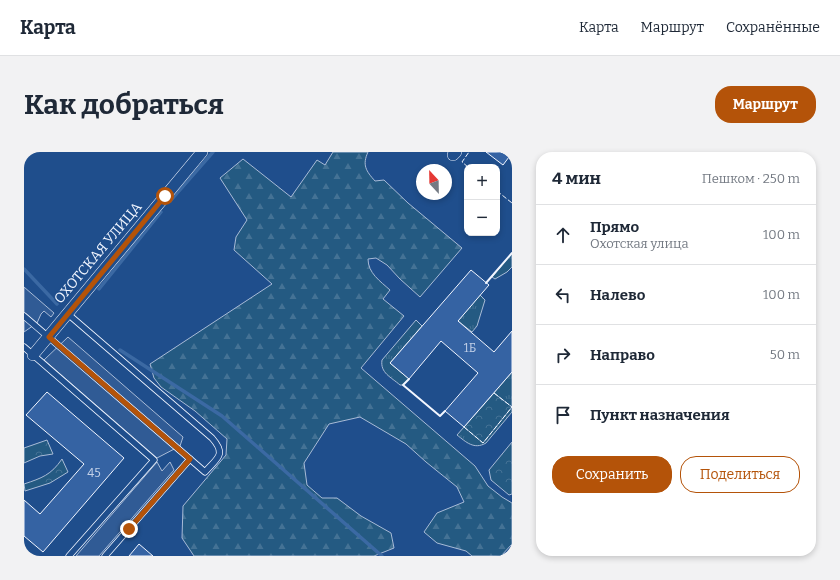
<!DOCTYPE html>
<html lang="ru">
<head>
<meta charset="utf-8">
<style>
  :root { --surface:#fff; --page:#f2f2f3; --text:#1f2937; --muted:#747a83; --line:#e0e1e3; --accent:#b45309 }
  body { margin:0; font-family:Bitter,serif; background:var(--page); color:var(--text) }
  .controls { position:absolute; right:12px; top:12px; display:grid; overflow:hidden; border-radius:8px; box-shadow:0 2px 6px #0003 }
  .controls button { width:36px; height:36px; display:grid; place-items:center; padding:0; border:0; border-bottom:1px solid var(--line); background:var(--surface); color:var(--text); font:20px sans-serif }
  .compass { position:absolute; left:392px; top:12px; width:36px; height:36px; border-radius:50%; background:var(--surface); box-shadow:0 2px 6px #0003; rotate:338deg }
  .stop { position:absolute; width:12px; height:12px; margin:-9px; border:3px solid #b45309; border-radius:50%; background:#fff }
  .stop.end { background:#b45309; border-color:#fff; box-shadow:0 1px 4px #0008 }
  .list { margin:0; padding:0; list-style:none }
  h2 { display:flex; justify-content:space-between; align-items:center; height:52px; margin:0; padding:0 16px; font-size:17px }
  h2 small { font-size:13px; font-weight:400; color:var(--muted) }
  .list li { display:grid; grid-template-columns:26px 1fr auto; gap:12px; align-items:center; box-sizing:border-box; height:60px; padding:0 16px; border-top:1px solid var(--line) }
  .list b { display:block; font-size:15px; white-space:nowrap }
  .list p { margin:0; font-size:13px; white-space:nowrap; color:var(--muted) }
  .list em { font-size:13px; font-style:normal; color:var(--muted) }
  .actions { display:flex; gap:8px; padding:12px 16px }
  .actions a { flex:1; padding:9px 0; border:1px solid var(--accent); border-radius:16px; text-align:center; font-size:14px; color:var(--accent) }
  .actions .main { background:var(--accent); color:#fff }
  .icon { flex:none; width:22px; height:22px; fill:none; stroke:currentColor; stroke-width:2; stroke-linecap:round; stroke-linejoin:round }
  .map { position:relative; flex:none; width:488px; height:404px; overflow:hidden; border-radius:16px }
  header { display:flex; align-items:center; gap:24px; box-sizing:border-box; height:56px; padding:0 20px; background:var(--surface); border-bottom:1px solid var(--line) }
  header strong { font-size:19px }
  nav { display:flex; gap:22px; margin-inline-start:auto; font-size:14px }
  .intro { display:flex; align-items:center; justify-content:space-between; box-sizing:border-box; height:96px; padding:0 24px }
  h1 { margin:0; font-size:28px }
  .button { padding:10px 18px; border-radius:16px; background:var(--accent); color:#fff; font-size:14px; font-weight:700 }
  main { display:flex; gap:24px; padding:0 24px }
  aside { flex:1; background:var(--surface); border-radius:16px; box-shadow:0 2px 6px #0003 }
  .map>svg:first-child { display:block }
  .grass { fill:url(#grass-tufts); stroke:#a8bbd7 }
  .forest { fill:url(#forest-firs); stroke:#a8bbd7 }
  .park { fill:url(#park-crowns); stroke:#a8bbd7 }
  .parking { fill:#305b95; stroke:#a8bbd7 }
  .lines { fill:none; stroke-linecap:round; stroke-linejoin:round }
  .stream { stroke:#3b69a3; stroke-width:3.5 }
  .building { fill:#3563a3; stroke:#f2f6ff }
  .service-casing { stroke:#f2f6ff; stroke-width:7 }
  .minor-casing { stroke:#f2f6ff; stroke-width:12 }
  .service { stroke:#1f4e8c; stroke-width:5.5 }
  .minor { stroke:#1f4e8c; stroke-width:11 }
  .fence { stroke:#f2f6ff; stroke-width:1; stroke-dasharray:5 2; stroke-linecap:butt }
  .wall { stroke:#f2f6ff; stroke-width:2 }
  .route { stroke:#b45309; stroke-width:5 }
  .labels { text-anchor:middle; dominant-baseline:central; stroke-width:3; stroke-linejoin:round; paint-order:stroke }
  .number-label { font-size:12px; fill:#c3d1e8 }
  .street-label { font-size:14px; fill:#f2f6ff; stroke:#1f4e8c }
</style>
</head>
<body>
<header>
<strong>Карта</strong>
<nav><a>Карта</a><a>Маршрут</a><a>Сохранённые</a></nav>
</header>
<div class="intro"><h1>Как добраться</h1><a class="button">Маршрут</a></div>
<main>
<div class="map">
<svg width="488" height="404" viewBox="0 0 488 404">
  <defs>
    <pattern id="grass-tufts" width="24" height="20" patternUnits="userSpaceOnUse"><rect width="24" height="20" fill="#245a82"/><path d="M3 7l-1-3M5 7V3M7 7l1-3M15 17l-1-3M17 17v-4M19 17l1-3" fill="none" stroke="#447295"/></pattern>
    <pattern id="forest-firs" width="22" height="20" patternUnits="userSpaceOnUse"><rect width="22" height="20" fill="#245a82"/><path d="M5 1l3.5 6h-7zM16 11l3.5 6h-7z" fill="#447295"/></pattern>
    <pattern id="park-crowns" width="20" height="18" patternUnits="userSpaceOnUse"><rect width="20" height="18" fill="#245a82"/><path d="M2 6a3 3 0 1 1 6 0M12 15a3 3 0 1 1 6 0" fill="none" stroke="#447295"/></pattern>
  </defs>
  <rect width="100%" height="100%" fill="#1f4e8c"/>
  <g class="grass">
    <polygon points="488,101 488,115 483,120 471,127 468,125"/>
    <polygon points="456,143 461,148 453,174 448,180 434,169"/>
    <path d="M392,168L398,174L366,211L385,227L379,233H376C367,225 356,221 358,208Z"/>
    <path d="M488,220V260L462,291C450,298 442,290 433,283Z"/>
  </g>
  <path class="forest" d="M309,0H344C338,13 342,19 351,29L360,28L384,51L438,96L396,145L376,127L363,113L352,106L344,107C344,121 356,129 366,138L359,147L380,164L337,216L451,314L464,334L478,345L488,351V392L477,404H448L442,399L413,391L400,380L413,361L440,350L433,335L402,310L382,292L336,265L305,272L280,311L283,333L298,346H313L337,364L367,381L370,396L350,404H170L158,386L159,354L202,303L203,287L171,259L137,235L130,226L126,212L248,132L210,98L212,85L223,68L196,26L219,7L267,45L293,8L301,13Z"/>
  <g class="park">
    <polygon points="470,241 488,255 459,291 440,275"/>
    <polygon points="23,288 29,302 16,304 0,311 0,296"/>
    <polygon points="488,290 488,342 485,343 467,328 465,318"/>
    <path d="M38,307L44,320L26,331L1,339L0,332C18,326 27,323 38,307Z"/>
  </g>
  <g class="parking">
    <polygon points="0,135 30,161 27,165 20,159 17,162 13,171 0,180"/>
    <polygon points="44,185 159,285 156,294 133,306 20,208"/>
    <polygon points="133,310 138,319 146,310 150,318 75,404 52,404"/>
  </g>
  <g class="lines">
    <g class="stream">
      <polyline points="146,49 189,0"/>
      <polyline points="0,117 33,152"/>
      <polyline points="75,137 137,60"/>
      <polyline points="96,198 198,264 358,404"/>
    </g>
  </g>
  <g class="building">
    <polygon points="462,0 486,0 488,1 479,13"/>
    <polygon points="447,118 465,133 434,169 470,200 488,179 488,220 440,275 421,259 454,221 417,189 385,227 366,211"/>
    <polygon points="23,240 100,306 19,400 0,384 0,348 16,362 60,312 2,263"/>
    <polygon points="115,392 129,404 105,404"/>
  </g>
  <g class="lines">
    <defs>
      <g id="service">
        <path d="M44,162L188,286C203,303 193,306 181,320L166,307"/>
        <polyline points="0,164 166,307 81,404"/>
        <polyline points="0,195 130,308 45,404"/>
      </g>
      <g id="minor">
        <polyline points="429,3 432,0"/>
        <polyline points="9,203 178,0"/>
      </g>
    </defs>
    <use href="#service" class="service-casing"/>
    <use href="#minor" class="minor-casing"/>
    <use href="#service" class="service"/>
    <use href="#minor" class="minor"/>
    <g class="fence">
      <polyline points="444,15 438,10 445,0"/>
      <polyline points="473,39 488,51"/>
      <polyline points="470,241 488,255"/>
      <polyline points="440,275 459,291 488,255"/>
    </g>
    <g class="wall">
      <polyline points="462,131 488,101"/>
      <polyline points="385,227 379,233 416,264 421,259"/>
    </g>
  </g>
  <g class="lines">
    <polyline class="route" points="105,377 166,307 25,185 141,44"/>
  </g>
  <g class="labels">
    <g class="number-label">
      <text x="446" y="196">1Б</text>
      <text x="70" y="321">45</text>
    </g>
    <g class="street-label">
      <text transform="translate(74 101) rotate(-50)">ОХОТСКАЯ УЛИЦА</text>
    </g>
  </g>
</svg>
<div class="controls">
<button>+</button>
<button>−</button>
</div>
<svg class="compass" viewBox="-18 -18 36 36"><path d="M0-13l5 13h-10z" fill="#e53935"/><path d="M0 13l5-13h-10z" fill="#747a83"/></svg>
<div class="stop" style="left:141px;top:44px"></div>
<div class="stop end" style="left:105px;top:377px"></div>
</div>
<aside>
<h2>4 мин<small>Пешком · 250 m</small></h2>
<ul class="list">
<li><svg class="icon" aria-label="ahead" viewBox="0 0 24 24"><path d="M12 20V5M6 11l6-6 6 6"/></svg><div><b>Прямо</b><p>Охотская улица</p></div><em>100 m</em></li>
<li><svg class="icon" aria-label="left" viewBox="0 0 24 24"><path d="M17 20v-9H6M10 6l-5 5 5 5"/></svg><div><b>Налево</b></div><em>100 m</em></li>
<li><svg class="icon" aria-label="right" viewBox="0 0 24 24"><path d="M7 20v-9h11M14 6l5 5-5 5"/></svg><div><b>Направо</b></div><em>50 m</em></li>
<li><svg class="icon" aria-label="arrive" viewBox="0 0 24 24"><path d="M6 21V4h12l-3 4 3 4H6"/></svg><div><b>Пункт назначения</b></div></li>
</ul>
<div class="actions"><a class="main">Сохранить</a><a>Поделиться</a></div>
</aside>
</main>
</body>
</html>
